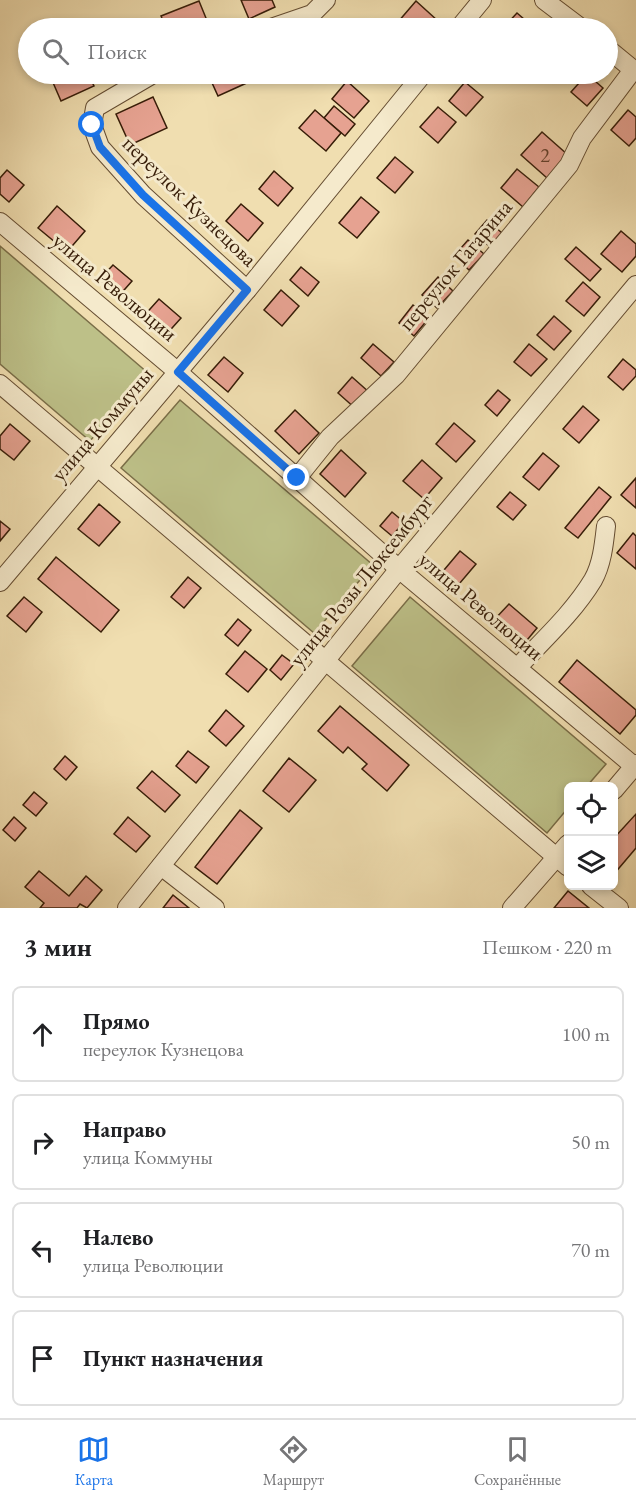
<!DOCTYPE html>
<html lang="ru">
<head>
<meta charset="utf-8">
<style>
  :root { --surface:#fff; --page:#f2f2f2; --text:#202124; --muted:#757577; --line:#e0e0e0; --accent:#1a73e8 }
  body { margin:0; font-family:"EB Garamond",serif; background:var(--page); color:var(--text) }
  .controls { position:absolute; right:18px; bottom:18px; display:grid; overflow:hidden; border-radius:9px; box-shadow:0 3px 9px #0003 }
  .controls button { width:54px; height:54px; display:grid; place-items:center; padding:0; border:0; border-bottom:2px solid var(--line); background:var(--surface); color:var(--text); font:30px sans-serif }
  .stop { position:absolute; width:18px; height:18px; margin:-14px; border:4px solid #1a73e8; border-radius:50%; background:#fff }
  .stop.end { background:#1a73e8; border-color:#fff; box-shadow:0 2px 6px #0008 }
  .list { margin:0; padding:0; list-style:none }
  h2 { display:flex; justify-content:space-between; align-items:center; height:78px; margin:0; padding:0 24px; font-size:26px }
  h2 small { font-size:20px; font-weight:400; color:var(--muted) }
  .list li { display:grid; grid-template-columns:39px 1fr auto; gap:18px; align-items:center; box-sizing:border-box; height:96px; margin:0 12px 12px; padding:0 12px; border:2px solid var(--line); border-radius:9px }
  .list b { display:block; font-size:22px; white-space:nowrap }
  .list p { margin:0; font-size:20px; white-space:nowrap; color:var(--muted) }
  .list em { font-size:20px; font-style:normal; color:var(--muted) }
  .icon { flex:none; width:33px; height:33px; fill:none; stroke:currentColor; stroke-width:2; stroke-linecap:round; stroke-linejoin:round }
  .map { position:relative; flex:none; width:636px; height:908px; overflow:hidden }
  .search { position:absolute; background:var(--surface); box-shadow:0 3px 9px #0003; left:18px; right:18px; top:18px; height:66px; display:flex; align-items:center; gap:15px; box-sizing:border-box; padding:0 21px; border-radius:33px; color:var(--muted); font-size:22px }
  .sheet { height:510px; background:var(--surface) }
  nav { display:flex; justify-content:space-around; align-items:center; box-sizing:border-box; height:84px; border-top:2px solid var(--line); background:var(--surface); font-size:16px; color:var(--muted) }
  nav a { display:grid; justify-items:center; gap:3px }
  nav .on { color:var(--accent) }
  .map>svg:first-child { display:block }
  .green { fill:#bdc088; stroke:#7a6e48; stroke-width:1.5 }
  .building { fill:#e6a291; stroke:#371d08; stroke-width:1.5 }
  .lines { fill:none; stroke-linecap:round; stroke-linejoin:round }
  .minor-casing { stroke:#654d32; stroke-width:20 }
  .minor { stroke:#f5eacc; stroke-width:18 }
  .route { stroke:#1a73e8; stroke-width:8 }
  .labels { text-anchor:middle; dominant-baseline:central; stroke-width:6; stroke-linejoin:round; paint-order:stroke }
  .number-label { font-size:20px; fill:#633e2a }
  .street-label { font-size:22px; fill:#371d08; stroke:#f5eacc }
</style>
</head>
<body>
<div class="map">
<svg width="636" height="908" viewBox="0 0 636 908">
  <rect width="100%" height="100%" fill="#f0deb0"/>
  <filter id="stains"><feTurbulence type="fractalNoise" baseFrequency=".00333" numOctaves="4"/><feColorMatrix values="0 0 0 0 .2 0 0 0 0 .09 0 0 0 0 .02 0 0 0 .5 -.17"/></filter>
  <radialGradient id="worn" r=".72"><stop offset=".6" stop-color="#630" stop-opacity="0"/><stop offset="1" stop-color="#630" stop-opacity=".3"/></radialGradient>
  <g class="green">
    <polygon points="0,246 148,373 90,441 0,364"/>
    <polygon points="180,400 373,565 314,633 121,468"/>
    <polygon points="410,597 606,764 587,786 568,786 568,808 547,833 352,666"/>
  </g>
  <g class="building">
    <polygon points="241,0 272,0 275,7 249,19"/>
    <polygon points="199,1 210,28 166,28 161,16"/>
    <polygon points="416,1 438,21 431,28 405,28 398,22"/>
    <polygon points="517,13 532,26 530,28 503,28"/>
    <polygon points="61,74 88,74 94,86 61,101 51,78"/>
    <polygon points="208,74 248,74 251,81 218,96"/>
    <polygon points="587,74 603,88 587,106 571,92"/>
    <polygon points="347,81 369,101 354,118 332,99"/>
    <polygon points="465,82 483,97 466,116 449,101"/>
    <polygon points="153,97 167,128 130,145 116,114"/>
    <polygon points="334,106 355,124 345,136 324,118"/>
    <polygon points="438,107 456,122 438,143 420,127"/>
    <polygon points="315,110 341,133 326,151 299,128"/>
    <polygon points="628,110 636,117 636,138 629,146 611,130"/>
    <polygon points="542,132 568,155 547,178 521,155"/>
    <polygon points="395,157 413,172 395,193 377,178"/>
    <polygon points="517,169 539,187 523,207 501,188"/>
    <polygon points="7,170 24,185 9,202 0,194 0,178"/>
    <polygon points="274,171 293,188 278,206 259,189"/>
    <polygon points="361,197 379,212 357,238 339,223"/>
    <polygon points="241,204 263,223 248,241 226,221"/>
    <polygon points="57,206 85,231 67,252 38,228"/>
    <polygon points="487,220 502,233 490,247 475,234"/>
    <polygon points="621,231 636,244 636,256 622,272 601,254"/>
    <polygon points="468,240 484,254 469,270 454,256"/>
    <polygon points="576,247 601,269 590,281 565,259"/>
    <polygon points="113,265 132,281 118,297 99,280"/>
    <polygon points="301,267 319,282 308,296 290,280"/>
    <polygon points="438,277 453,291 437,308 422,295"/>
    <polygon points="583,282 600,297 584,316 566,301"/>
    <polygon points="281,290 299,306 282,326 264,310"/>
    <polygon points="159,299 181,318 164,337 142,318"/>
    <polygon points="413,305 429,318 414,336 399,323"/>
    <polygon points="554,316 571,331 554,350 537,335"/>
    <polygon points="373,344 394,362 381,376 361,358"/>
    <polygon points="529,344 547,359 531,376 514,362"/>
    <polygon points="224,357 243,373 228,392 208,375"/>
    <polygon points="623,359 636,370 636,376 623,390 608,377"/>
    <polygon points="352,377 370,393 356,409 338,393"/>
    <polygon points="498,390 510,400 497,416 485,405"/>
    <polygon points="583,406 599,420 579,443 563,429"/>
    <polygon points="295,410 319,433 299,454 275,431"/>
    <polygon points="454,423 475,441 456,462 436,444"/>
    <polygon points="10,424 30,441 14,460 0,449 0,436"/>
    <polygon points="341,450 366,473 345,497 320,474"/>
    <polygon points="543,453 559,466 539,490 523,477"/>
    <polygon points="422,460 442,478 424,499 403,481"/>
    <polygon points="636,478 636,508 621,495"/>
    <polygon points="599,487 611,497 578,538 565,528"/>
    <polygon points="510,492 526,505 513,520 497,507"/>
    <polygon points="99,504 120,522 99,546 78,529"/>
    <polygon points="392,512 404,522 392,536 380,526"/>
    <polygon points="0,521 10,529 0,541"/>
    <polygon points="633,533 636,536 636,569 617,553"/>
    <polygon points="460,551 476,564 454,590 439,576"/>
    <polygon points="56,557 119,610 101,632 38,579"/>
    <polygon points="188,577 201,588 184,608 171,597"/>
    <polygon points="24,597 42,612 26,632 7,616"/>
    <polygon points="509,604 537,628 523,645 494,620"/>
    <polygon points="238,619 251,630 238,646 225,635"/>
    <polygon points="245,651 267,669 248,692 226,674"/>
    <polygon points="282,655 294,664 281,680 270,670"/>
    <polygon points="577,660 636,710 636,715 620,734 559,682"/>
    <polygon points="340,706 409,765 387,791 362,769 367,764 348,747 343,753 318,731"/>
    <polygon points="226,710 244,726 226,746 209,731"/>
    <polygon points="188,751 209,767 196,783 176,766"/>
    <polygon points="65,756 77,767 66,780 54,769"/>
    <polygon points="289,758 316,780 289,812 263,791"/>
    <polygon points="152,771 180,795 165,812 137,788"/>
    <polygon points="34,792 47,803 36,816 23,805"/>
    <polygon points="240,810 262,828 217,884 195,867"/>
    <polygon points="636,814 636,848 614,874 614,838"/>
    <polygon points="14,817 26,828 15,841 3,830"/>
    <polygon points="128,817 150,836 136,852 114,834"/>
    <polygon points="39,871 69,896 86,876 102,890 87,908 80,904 77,908 40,908 44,903 25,887"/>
    <polygon points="568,891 589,908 554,908"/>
    <polygon points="173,895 189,908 163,908"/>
  </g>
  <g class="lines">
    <defs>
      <g id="minor">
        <polyline points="544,0 581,28"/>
        <polyline points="271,28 312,14 326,0"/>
        <polyline points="459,28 482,0"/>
        <polyline points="608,49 636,72"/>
        <polyline points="153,74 95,108 92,125 100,147 143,195 247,290"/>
        <polyline points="0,222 178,372 399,569 634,766"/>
        <polyline points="0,384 568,867"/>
        <polyline points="297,478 330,437 396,375 569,165 582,138 633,70"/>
        <polyline points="0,582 247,290 423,74"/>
        <path d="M517,668C543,640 573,613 593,580C602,564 604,544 606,526"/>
        <polyline points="614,790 636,764"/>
        <polyline points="161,866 215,908"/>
        <polyline points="591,886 619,908"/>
        <polyline points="127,908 399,569 636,285"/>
        <polyline points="512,908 568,844"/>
      </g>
    </defs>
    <use href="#minor" class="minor-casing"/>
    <use href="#minor" class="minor"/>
  </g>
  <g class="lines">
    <polyline class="route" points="92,125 100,147 143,195 247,290 178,372 297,478"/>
  </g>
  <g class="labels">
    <g class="number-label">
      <text x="545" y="155">2</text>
    </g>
    <g class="street-label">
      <text transform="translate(190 201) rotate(44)">переулок Кузнецова</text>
      <text transform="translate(455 265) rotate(-50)">переулок Гагарина</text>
      <text transform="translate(115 287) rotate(40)">улица Революции</text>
      <text transform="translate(102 424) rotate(-49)">улица Коммуны</text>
      <text transform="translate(361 580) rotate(-51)">улица Розы Люксембург</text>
      <text transform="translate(481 606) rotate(40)">улица Революции</text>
    </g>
  </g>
  <rect width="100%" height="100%" filter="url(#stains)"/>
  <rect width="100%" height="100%" fill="url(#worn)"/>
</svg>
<div class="controls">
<button><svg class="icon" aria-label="locate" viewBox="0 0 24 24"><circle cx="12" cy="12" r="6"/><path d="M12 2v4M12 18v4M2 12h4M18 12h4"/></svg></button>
<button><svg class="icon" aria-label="layers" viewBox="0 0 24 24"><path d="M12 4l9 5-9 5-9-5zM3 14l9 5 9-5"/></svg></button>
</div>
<div class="stop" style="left:92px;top:125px"></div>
<div class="stop end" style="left:297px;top:478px"></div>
<div class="search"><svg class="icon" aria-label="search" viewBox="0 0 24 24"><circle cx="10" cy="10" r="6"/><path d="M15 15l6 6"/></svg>Поиск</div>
</div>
<section class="sheet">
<h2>3 мин<small>Пешком · 220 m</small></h2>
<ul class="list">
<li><svg class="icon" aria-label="ahead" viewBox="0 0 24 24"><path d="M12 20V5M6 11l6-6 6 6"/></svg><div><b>Прямо</b><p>переулок Кузнецова</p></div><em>100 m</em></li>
<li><svg class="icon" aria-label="right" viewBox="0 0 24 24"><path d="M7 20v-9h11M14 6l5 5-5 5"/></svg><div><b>Направо</b><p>улица Коммуны</p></div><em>50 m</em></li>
<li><svg class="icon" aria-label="left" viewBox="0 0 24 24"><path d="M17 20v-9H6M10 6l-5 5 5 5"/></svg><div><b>Налево</b><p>улица Революции</p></div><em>70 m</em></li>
<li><svg class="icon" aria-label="arrive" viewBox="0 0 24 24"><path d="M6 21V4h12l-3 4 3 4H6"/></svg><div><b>Пункт назначения</b></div></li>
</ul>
</section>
<nav>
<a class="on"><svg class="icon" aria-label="map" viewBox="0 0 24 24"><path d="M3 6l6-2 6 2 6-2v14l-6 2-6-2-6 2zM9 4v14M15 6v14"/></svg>Карта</a>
<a><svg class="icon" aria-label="directions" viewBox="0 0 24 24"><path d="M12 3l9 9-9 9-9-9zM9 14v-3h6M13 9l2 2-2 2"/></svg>Маршрут</a>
<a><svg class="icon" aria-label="saved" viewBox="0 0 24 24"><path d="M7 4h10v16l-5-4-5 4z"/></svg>Сохранённые</a>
</nav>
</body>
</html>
